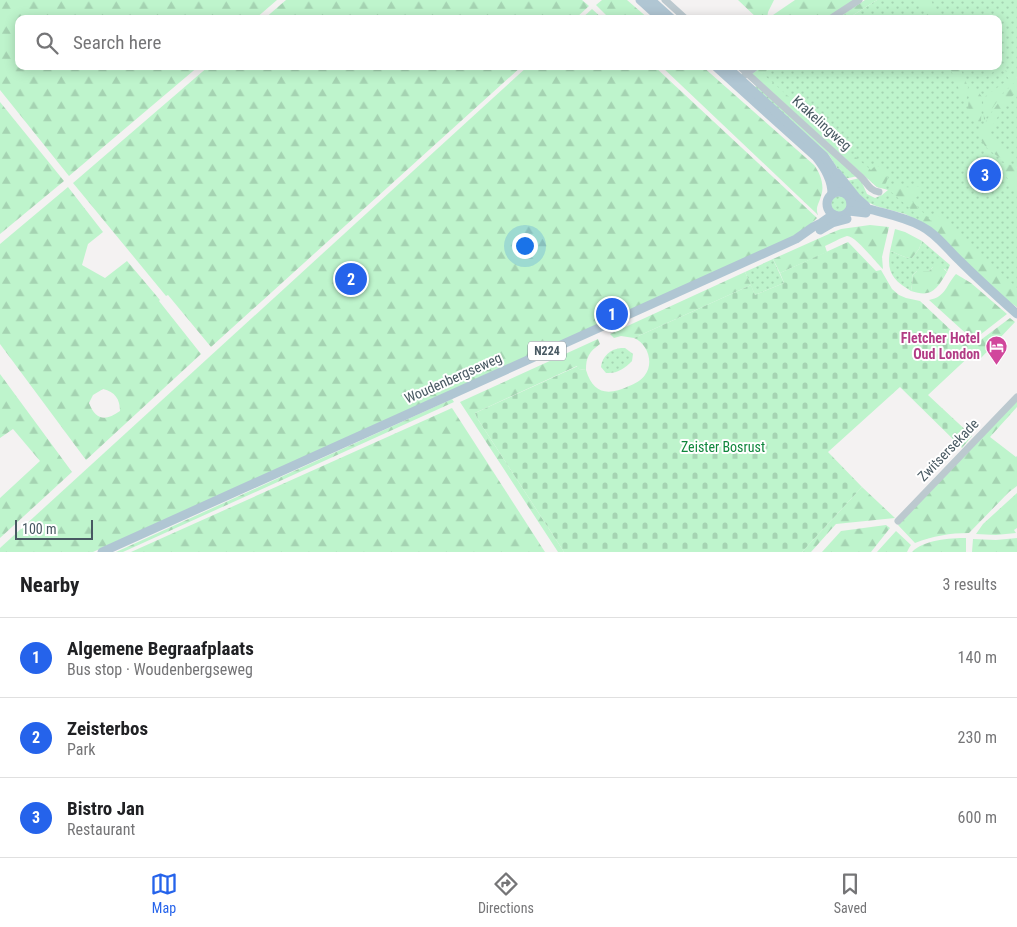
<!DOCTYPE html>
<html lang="en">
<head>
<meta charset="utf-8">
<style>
  :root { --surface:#fff; --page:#f6f6f6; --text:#202124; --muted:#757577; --line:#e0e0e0; --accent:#2563eb }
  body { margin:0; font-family:"Roboto Condensed",sans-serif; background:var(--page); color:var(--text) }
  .scale { position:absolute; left:15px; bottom:12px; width:78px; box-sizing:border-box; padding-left:5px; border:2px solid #485962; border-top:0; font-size:14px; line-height:18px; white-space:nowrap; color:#485962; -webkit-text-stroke:4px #fff; paint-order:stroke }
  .you { position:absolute; left:524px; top:245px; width:18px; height:18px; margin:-12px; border:4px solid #fff; border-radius:50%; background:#1a73e8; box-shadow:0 0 0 8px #1a73e833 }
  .badge { display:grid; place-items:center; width:32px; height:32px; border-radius:50%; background:var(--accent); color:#fff; font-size:16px; font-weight:700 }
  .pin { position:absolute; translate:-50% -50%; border:2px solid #fff; box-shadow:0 1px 5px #0006 }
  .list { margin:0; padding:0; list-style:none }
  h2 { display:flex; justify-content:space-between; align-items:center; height:65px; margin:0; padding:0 20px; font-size:21px }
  h2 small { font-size:16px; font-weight:400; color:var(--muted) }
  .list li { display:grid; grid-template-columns:32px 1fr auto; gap:15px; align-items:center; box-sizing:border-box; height:80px; padding:0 20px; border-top:1px solid var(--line) }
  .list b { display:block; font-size:19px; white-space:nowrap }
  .list p { margin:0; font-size:16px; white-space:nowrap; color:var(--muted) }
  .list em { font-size:16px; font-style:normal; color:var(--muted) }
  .icon { flex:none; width:28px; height:28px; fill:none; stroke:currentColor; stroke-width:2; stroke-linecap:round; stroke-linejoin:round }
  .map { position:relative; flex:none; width:1017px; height:552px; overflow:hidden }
  .search { position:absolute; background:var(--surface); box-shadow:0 2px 12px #0003; left:15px; right:15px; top:15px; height:55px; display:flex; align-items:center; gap:12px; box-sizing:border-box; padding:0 18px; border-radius:10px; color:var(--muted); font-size:19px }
  .sheet { height:305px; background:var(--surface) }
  nav { display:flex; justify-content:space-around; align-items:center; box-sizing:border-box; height:70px; border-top:1px solid var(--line); background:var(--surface); font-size:14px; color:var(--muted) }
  nav a { display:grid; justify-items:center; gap:2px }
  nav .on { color:var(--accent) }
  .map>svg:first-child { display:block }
  .green { fill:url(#green-dots) }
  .forest { fill:url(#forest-firs); fill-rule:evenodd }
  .cemetery { fill:url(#cemetery-stones) }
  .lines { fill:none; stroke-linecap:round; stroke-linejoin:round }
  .minor { stroke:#bcc9cf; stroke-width:7 }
  .major { stroke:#b0c6d3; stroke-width:9 }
  .labels { text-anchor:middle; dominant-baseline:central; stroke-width:4; stroke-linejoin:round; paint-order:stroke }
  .shield { fill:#fff; stroke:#7f8b91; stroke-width:1 }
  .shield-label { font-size:12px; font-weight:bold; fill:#485962 }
  .street-label { font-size:14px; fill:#485962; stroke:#fff }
  .hotel-label { font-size:14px; font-weight:bold; fill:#b23c85; stroke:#fff; text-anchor:end }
  .park-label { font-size:14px; fill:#0f863c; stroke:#fff }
</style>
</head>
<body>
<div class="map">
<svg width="1017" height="552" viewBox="0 0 1017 552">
  <defs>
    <pattern id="green-dots" width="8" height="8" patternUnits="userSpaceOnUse" patternTransform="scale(1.25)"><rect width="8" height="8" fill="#bef4cc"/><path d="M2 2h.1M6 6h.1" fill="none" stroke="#a5d3b2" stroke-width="1.8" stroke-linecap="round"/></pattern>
    <pattern id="forest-firs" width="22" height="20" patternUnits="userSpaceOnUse" patternTransform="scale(1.25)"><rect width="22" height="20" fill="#bef4cc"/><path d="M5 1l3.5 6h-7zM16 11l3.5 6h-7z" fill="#a5d3b2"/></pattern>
    <pattern id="cemetery-stones" width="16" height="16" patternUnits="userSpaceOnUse" patternTransform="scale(1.25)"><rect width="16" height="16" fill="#bef4cc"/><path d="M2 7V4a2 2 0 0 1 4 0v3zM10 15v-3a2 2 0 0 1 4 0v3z" fill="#a5d3b2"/></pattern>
  </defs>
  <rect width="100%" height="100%" fill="#f4f2f2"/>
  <g class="green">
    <polygon points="877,0 1017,0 1017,307 921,222 905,214 876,206 861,199 847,181 860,178 867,194 875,198 882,195 888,190 877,187 758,79 762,74 774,66 998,66 998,19 847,19"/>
    <polygon points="757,85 858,176 844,179 829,155 792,121 753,89"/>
    <circle cx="839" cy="204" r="8"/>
    <path d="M922,241L950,265L947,272L945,269L933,267L929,271H917L912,276L913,278L911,291C894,281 886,273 890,251C897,253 906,259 912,258L919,249Z"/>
    <polygon points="773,259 784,283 755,295 745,272"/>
    <path d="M621,348H625L633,354L632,361C625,368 617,374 606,373L601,367C602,356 611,349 621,348Z"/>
  </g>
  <g class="forest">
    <polygon points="0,0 277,0 255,19 19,19 19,66 199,66 69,176 0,90"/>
    <polygon points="286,0 582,0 589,6 575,19 264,19"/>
    <polygon points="602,0 627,0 649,19 610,19 596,5"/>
    <polygon points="738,0 774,0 768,12 767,19 758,19"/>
    <polygon points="795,0 854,0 825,19 773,19 773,15"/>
    <polygon points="865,0 877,0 847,19 836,19"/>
    <polygon points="919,0 931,0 939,19 927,19"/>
    <polygon points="592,9 603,19 581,19"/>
    <polygon points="1001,64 1011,77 1017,74 1017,80 1003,93 984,120 983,98 1009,79 1000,67 974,86 982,97 981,121 979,125 978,126 976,125 968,108 970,86"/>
    <polygon points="209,66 522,66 211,347 168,295 166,296 73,183"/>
    <polygon points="528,66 654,66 817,218 807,228 797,235 93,552 0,552 0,548"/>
    <path d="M661,66H702L814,165C820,173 825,185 821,196C819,204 815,207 818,215Z"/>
    <polygon points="762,66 774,66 763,74 840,142 848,142 853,147 849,152 871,170 876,165 883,170 888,178 886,183 882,188 877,187 752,74"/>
    <polygon points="949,66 959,66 968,87 966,105"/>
    <path d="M1017,83V92L1008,100L988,133L1015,160C1007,162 1000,158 993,153C987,149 980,142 980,134C980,128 1000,100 1005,94C1009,90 1013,87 1017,83Z"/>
    <polygon points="0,102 64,181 0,234"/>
    <path d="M994,159C1002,162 1009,167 1017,164V192L1008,184V179L993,160Z"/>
    <path d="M892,184C898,186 905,188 911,187C919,186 911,185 919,187L921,193L912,201L931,221L937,215L956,230L1017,288V307L1005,299L921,222L923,220L889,190Z"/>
    <path d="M68,187L103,232L88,244L82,265L105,278L127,261L160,300L159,301L201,354L86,460L0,344V244ZM103,389C115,392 120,399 120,411C106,421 96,421 89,403L93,395Z"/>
    <path d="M870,225L889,227L882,257L883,269C876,263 856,236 847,236C842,237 830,244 825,246L827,252L780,273L773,259L831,233L841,229Z"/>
    <path d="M895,229L905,232L922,241L919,249L912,258C906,259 897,253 890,251Z"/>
    <path d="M937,266H941L947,272C937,289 932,298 911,291L913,278L912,276L917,271H929L933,267Z"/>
    <polygon points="745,272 751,285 634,338 621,336 614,338 610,334"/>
    <path d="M956,274L971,283L1007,314L976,338H971L929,300C946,297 946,285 956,274Z"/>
    <polygon points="1010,318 1015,322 981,358 964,344 978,342"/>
    <path d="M598,339L600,344C589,352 586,357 586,370L579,369L577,366L475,413L477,418L564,552H558L460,402Z"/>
    <polygon points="0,374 72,472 0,538 0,498 40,461 13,429 0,438"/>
    <polygon points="452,399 454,402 123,552 116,552"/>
    <path d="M1017,401V407L990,437L1016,457L1017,456V486L1009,492L969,533C950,533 933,536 915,543L898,525Z"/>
    <polygon points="452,408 545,552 131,552"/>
    <polygon points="862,487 895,518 836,524 811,552 802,552"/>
    <polygon points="1017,493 1017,528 1014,530 1016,533 996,535 976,534 983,524"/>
    <polygon points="886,525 890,528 871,552 822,552 841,531"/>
    <polygon points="896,531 911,545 909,548 907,552 877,552"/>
    <path d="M966,538V552H912C923,540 950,538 966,538Z"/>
    <polygon points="1017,538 1017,552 972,552 973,539 996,540"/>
  </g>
  <path class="cemetery" d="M848,242L876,271L881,270L892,289L899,295L906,298L920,301L974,352L928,395L972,436L962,448L900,387L828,452L862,487L802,552H564L477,418L475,413L578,366L579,369L586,370C593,394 608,396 629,386C634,384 642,380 645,375C654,363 648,344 634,338L751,285L755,295L784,283L780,273Z"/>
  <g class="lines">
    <g class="minor">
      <polyline points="665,0 686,19"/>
      <polyline points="830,19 859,0"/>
      <path d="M739,66L861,177C867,183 870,191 879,192"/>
      <polyline points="745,75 757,66"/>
      <polyline points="898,521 1017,397"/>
    </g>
    <g class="major">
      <polyline points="640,0 661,19"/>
      <polyline points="651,0 672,19"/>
      <path d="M715,66L816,157C825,168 832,180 832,194"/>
      <polyline points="726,66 824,156 832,168 842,192"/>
      <polyline points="837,173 856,197 866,206"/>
      <circle cx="839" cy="204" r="12"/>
      <path d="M851,203C857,206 863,207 869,209C887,214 904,217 921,226C937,234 947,249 960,261C979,280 998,297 1017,314"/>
      <polyline points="849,211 866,213"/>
      <polyline points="820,230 832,223 847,219"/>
      <polyline points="102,552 796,239 813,227 821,223 831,216 835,215"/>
    </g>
  </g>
  <defs>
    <symbol id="hotel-pin" viewBox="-11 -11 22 30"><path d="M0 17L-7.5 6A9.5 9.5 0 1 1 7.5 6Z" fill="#d1479c" stroke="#fff"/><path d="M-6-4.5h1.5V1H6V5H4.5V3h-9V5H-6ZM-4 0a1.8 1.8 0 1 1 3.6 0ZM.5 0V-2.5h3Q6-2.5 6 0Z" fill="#fff"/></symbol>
  </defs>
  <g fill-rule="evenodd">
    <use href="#hotel-pin" x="984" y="334" width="25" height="34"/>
  </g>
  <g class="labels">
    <rect class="shield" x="528" y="341.5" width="38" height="19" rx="4"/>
    <g class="shield-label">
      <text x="547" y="351">N224</text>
    </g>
    <g class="street-label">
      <text transform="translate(822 123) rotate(42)">Krakelingweg</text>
      <text transform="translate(453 378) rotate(-24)">Woudenbergseweg</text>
      <text transform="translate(948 450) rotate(-46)">Zwitsersekade</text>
    </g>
    <g class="hotel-label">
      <text x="980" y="338">Fletcher Hotel<tspan x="980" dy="16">Oud London</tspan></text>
    </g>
    <g class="park-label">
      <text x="723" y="447">Zeister Bosrust</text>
    </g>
  </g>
</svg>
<div class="scale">100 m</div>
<div class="you"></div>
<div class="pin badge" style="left:612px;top:314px">1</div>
<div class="pin badge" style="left:351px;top:279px">2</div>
<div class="pin badge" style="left:985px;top:175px">3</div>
<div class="search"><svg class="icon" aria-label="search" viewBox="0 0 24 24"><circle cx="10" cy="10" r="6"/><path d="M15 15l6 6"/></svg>Search here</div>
</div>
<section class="sheet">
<h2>Nearby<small>3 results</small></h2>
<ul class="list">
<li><span class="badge">1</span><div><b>Algemene Begraafplaats</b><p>Bus stop · Woudenbergseweg</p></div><em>140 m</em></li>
<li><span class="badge">2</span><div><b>Zeisterbos</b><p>Park</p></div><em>230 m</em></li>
<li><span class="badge">3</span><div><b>Bistro Jan</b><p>Restaurant</p></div><em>600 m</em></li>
</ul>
</section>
<nav>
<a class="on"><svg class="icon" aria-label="map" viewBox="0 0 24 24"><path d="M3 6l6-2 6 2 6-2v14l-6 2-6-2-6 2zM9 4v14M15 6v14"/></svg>Map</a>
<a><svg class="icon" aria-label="directions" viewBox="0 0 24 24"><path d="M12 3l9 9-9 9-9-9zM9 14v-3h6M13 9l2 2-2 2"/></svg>Directions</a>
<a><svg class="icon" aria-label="saved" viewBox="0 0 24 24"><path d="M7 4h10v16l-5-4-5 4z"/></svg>Saved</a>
</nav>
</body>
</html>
